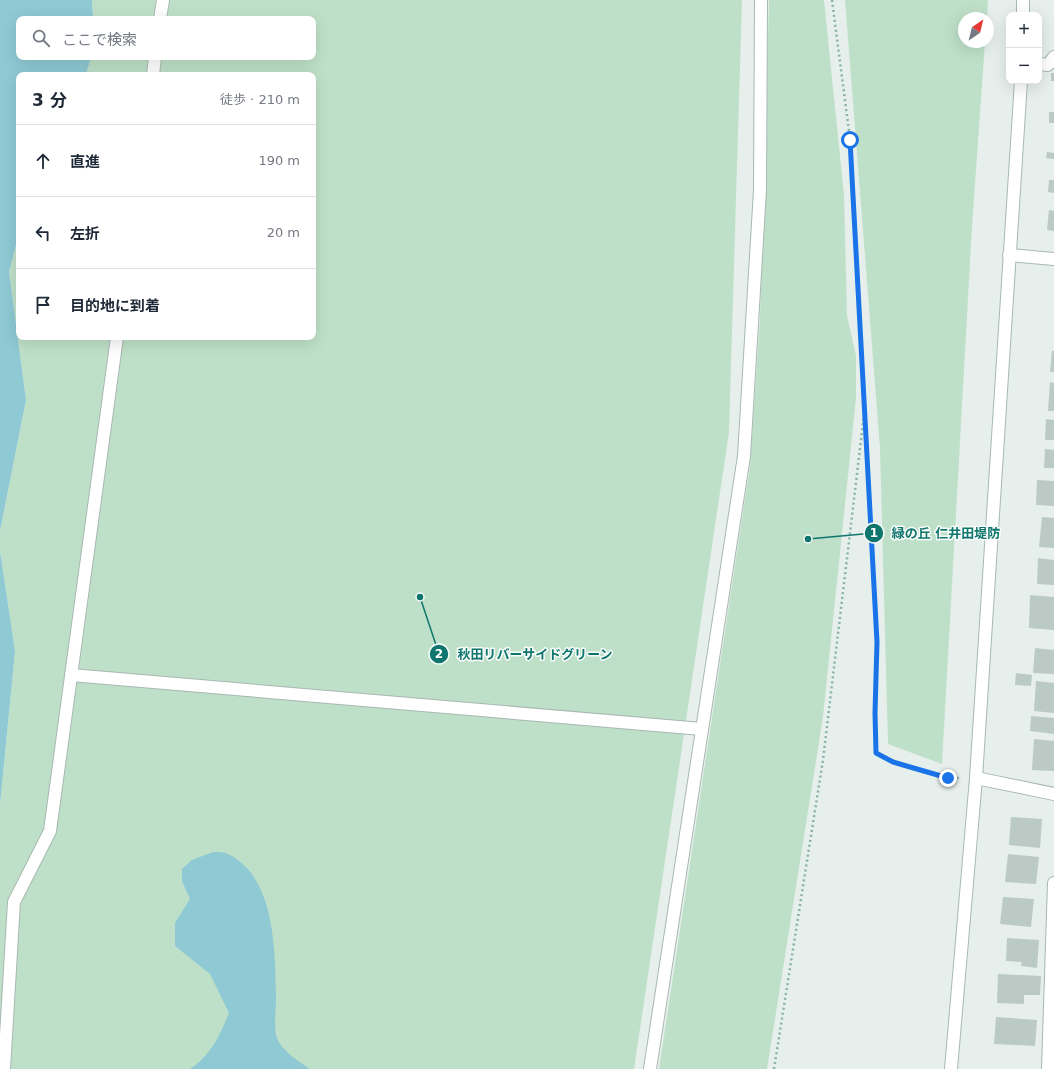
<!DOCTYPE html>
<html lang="ja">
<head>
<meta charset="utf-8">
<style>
  :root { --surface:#fff; --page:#f2f2f3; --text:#1f2937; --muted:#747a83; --line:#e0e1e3 }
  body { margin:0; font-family:"DejaVu Sans","Noto Sans JP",sans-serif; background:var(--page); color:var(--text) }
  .controls { position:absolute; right:12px; top:12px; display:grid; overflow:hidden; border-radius:8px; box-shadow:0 4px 16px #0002 }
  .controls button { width:36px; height:36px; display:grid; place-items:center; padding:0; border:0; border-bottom:1px solid var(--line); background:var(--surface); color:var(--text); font:20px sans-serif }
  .compass { position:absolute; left:958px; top:12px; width:36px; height:36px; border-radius:50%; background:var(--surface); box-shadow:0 4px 16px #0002; rotate:35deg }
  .stop { position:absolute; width:12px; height:12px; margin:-9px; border:3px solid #1a73e8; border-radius:50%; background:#fff }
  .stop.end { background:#1a73e8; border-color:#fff; box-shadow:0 1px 4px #0008 }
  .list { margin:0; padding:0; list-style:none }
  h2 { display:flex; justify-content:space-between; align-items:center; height:52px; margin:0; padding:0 16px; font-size:17px }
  h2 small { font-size:13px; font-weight:400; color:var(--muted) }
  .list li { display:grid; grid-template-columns:26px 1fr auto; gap:12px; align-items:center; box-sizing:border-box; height:72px; padding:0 16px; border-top:1px solid var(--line) }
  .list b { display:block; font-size:15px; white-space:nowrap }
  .list em { font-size:13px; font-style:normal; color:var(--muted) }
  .icon { flex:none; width:22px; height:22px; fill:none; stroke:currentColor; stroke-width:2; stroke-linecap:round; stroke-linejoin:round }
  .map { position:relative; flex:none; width:1054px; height:1069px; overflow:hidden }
  .search { position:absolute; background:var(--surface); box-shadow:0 4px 16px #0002; left:16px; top:16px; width:300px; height:44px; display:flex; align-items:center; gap:10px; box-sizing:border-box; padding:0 14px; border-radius:8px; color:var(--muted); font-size:15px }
  .panel { position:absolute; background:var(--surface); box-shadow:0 4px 16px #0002; left:16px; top:72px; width:300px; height:268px; border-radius:8px }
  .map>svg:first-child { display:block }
  .green { fill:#bfe0c8 }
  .water { fill:#8ec9d4 }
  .building { fill:#bbcac4 }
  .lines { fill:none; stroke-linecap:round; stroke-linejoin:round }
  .minor-casing { stroke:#a8b8b2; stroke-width:14 }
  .path { stroke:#86b3a5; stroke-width:2.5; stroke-dasharray:2 3; stroke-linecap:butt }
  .minor { stroke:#fff; stroke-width:12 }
  .route { stroke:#1a73e8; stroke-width:5 }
  .leader { fill:none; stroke:#0f766e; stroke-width:1.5 }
  .callout-dot { fill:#0f766e; stroke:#f7fbf9; stroke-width:1.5 }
  .mark-label { font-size:12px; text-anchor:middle; font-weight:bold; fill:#fff }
  .callout-label { font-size:13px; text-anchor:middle; font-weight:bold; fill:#0f766e; stroke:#f7fbf9; stroke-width:3; stroke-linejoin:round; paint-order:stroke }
</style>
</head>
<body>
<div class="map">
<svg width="1054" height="1069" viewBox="0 0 1054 1069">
  <rect width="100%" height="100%" fill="#e6efeb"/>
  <g class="green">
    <polygon points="92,0 742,0 729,432 634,1069 0,1069 0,805 15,651 0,551 0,531 26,400 9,272 19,233 19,337 313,337 313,75 86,75 91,57 313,57 313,19 93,19"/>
    <polygon points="769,0 824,0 844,195 847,316 856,355 856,398 823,717 767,1069 659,1069 750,466 760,319"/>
    <polygon points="845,0 988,0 987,18 964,18 964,42 985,42 972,226 942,764 888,744 880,448"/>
  </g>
  <g class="water">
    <polygon points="0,0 92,0 93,19 19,19 19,57 91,57 86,75 19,75 19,233 9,272 26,400 0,531"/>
    <polygon points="0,551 15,651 0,805"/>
    <path d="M213,852C217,852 224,852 228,854C276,877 275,952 276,998C276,1009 274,1023 276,1035C280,1050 297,1060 310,1069H190C211,1055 220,1035 229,1013L210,974L175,946V923L190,899L182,881V869L192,860Z"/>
  </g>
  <g class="building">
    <rect x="1051" y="73" width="3" height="8"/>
    <rect x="1049" y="112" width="5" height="11"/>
    <polygon points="1047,152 1054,153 1054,159 1046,158"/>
    <polygon points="1049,180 1054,180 1054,193 1048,192"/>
    <polygon points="1049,210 1054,211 1054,231 1047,230"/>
    <polygon points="1052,351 1054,351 1054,372 1050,372"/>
    <polygon points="1050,382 1054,383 1054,411 1048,411"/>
    <polygon points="1046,419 1054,420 1054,440 1045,440"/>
    <polygon points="1045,449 1054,450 1054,468 1044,468"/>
    <polygon points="1037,480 1054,481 1054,506 1036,505"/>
    <polygon points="1042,517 1054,518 1054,548 1039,547"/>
    <polygon points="1038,558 1054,560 1054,585 1037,584"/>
    <polygon points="1030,595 1054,597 1054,630 1029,628"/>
    <polygon points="1035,648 1054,650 1054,674 1033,673"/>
    <polygon points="1016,673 1032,675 1031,686 1015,685"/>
    <polygon points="1036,681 1054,683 1054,713 1034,711"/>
    <polygon points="1031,716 1054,718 1054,734 1030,731"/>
    <polygon points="1034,739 1054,741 1054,771 1032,770"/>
    <polygon points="1011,817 1042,819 1040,848 1009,845"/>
    <polygon points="1008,854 1039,857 1036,884 1005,882"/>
    <polygon points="1003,897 1034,899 1031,927 1000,924"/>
    <polygon points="1007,938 1039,940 1037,968 1021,966 1022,962 1006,961"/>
    <polygon points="998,974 1041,976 1040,995 1024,995 1024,1004 997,1003"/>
    <polygon points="996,1017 1037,1020 1035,1046 994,1044"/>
  </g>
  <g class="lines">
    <defs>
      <g id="minor">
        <polyline points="1023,15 1023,0"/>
        <polyline points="160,19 163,0"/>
        <polyline points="1039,64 1048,65 1054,57"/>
        <polyline points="153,75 155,57"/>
        <polyline points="1009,255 1054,259"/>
        <polyline points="71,675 702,729"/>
        <polyline points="976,778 1054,794"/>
        <polyline points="4,1069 14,902 50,831 117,337"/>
        <polyline points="650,1069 744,456 760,190 761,0"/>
        <polyline points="951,1069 976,778 1021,81"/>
        <polyline points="1048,1069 1054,883"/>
      </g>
    </defs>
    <use href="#minor" class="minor-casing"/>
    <g class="path">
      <path d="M832,0L850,139L877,642L875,713L876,753C899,766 934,778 960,778"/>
      <polyline points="774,1069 823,760 864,415"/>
    </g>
    <use href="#minor" class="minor"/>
  </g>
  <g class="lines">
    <polyline class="route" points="850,140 877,642 875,713 876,753 893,762 948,778"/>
  </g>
  <path class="leader" d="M808 539L874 533M420 597L439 654"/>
  <g class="callout-dot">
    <circle cx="808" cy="539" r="4"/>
    <circle cx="420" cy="597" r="4"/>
    <circle cx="874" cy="533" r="10"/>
    <circle cx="439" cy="654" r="10"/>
  </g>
  <g class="mark-label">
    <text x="874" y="537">1</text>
    <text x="439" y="658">2</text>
  </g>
  <g class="callout-label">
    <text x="946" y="538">緑の丘 仁井田堤防</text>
    <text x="535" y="659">秋田リバーサイドグリーン</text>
  </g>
</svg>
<div class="controls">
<button>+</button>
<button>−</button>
</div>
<svg class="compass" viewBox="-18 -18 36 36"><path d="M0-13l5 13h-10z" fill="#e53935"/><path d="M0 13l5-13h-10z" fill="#747a83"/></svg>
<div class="stop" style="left:850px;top:140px"></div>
<div class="stop end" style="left:948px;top:778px"></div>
<div class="search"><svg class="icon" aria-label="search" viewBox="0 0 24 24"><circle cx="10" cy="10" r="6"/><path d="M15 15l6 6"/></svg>ここで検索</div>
<section class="panel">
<h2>3 分<small>徒歩 · 210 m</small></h2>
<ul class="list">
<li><svg class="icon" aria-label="ahead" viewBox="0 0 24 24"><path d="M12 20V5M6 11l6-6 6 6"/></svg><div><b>直進</b></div><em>190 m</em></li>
<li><svg class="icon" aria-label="left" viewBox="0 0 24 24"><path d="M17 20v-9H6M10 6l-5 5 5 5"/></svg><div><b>左折</b></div><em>20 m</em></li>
<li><svg class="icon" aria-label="arrive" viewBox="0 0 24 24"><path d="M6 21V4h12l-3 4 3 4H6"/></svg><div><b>目的地に到着</b></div></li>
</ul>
</section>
</div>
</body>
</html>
